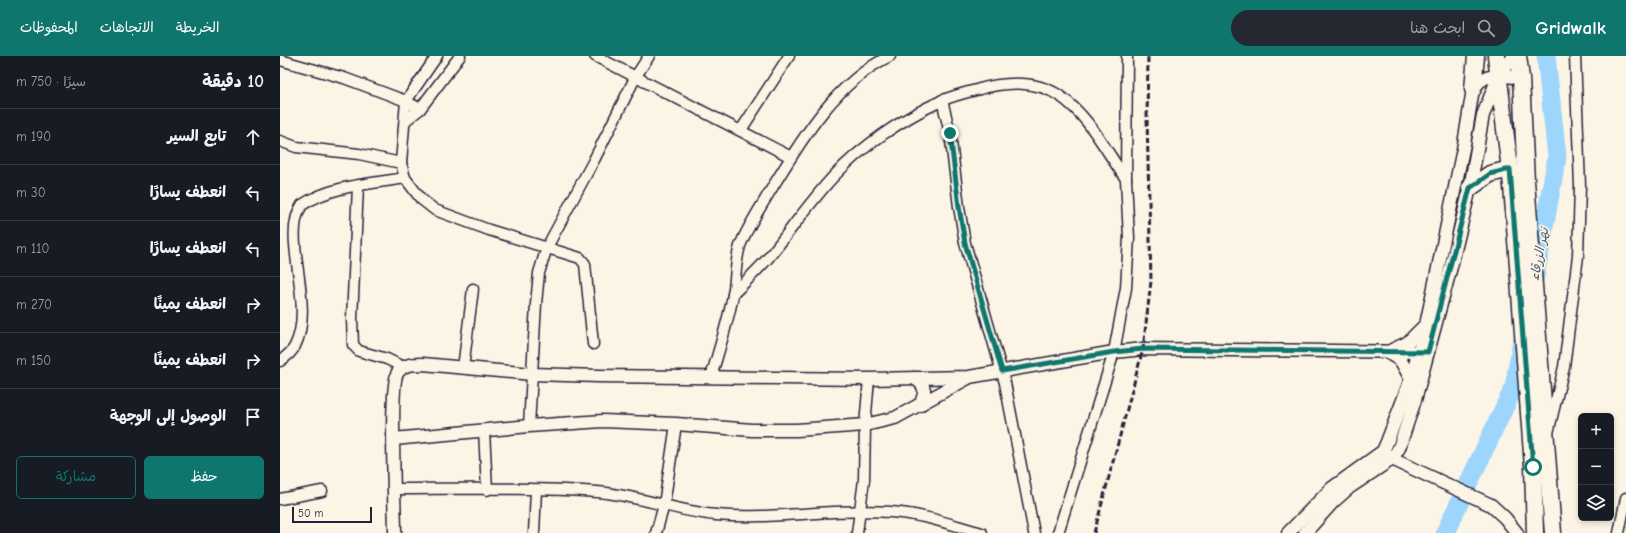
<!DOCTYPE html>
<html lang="ar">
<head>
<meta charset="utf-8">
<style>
  :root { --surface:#171b24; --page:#242831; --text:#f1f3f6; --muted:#9ea1a6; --line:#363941; --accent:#0f766e }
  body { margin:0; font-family:"Comic Neue","Playpen Sans Arabic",sans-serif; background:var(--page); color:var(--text); direction:rtl }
  .controls { position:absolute; right:12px; bottom:12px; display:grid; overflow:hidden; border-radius:6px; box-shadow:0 2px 6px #0003 }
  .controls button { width:36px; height:36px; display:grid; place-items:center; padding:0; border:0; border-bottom:1px solid var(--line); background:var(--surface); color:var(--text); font:20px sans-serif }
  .scale { position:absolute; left:12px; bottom:10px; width:80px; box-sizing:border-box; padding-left:4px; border:2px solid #22223b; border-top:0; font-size:11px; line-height:14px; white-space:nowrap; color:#22223b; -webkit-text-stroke:3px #fcf5e5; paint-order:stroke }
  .stop { position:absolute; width:12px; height:12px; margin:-9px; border:3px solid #0f766e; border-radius:50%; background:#fff }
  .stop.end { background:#0f766e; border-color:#fff; box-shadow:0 1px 4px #0008 }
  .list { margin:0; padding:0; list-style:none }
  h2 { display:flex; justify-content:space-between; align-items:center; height:52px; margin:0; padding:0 16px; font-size:17px }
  h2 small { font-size:13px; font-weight:400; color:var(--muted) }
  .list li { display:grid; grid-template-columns:26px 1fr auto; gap:12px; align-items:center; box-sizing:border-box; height:56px; padding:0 16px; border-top:1px solid var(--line) }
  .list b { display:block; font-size:15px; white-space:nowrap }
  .list em { font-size:13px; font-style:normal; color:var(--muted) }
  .actions { display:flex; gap:8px; padding:12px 16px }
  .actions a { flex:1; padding:9px 0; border:1px solid var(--accent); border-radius:6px; text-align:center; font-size:14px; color:var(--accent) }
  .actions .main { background:var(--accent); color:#fff }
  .icon { flex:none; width:22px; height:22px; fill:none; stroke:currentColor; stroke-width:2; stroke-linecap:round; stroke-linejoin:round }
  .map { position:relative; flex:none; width:1346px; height:477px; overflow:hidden; direction:ltr }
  header { display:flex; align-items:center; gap:24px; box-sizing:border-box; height:56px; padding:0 20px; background:var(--accent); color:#fff }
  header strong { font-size:19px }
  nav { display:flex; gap:22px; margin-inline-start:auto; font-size:14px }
  .search { width:280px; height:36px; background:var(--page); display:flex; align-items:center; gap:10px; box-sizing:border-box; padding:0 14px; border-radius:22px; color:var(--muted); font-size:15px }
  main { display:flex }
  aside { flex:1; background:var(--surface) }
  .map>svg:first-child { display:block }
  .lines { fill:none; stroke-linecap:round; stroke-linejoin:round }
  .river { stroke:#9dd5fd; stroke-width:19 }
  .minor-casing { stroke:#22223b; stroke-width:13 }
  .tertiary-casing { stroke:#22223b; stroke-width:15 }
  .primary-casing { stroke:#22223b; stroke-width:19 }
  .minor { stroke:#fcf5e5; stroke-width:10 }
  .tertiary { stroke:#fcf5e5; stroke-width:12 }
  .primary { stroke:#fcf5e5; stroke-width:16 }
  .rail { stroke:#22223b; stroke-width:3; stroke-dasharray:6 3; stroke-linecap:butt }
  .route { stroke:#0f766e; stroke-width:5 }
  .labels { text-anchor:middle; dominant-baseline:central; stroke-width:3.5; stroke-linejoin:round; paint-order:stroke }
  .water-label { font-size:13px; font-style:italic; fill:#475875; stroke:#fcf5e5 }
</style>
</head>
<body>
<header>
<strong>Gridwalk</strong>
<div class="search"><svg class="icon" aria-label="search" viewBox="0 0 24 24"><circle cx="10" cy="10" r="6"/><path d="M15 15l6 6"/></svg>ابحث هنا</div>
<nav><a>الخريطة</a><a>الاتجاهات</a><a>المحفوظات</a></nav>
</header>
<main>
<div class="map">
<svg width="1346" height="477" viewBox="0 0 1346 477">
  <rect width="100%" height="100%" fill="#fcf5e5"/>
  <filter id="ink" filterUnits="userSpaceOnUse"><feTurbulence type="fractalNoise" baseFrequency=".025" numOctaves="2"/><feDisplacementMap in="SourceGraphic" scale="8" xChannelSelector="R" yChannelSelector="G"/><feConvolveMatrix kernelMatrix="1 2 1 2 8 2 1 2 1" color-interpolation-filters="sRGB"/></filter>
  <g filter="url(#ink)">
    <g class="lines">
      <g class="river">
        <polyline points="1255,221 1277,101 1266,0"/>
        <polyline points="1165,477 1234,331 1242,286"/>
      </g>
      <defs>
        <g id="minor">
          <polyline points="157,0 126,45 121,107 125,122 141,143 155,154 209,174 300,202 305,208 313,288"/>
          <polyline points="315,0 511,101"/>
          <polyline points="0,4 64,22 126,45 140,53"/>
          <polyline points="662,44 670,77 679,151 685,187 725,327 754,477"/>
          <polyline points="125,65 140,53 180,0"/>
          <polyline points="461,74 509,0"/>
          <polyline points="0,85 16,91 79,98 121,107"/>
          <polyline points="78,130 72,263 73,289 79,295 107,303 123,311"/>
          <path d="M453,238C465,226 478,214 489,201C510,175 530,146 553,121C582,90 622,63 661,45C672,40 684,37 696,34C724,26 754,23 780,40C809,60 826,95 846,123"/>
          <path d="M0,305C6,301 12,296 15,290C36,248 0,181 22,149C52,129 91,128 125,122"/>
          <polyline points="183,312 193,233"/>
          <path d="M431,321C439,294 448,266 453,239C456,223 455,206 460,190C467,172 479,154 489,137C520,86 554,27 610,0"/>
          <polyline points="249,370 256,248 259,217 267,191 314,104 356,20 369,0"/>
          <polyline points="1269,373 1284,311 1298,200 1300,130 1295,0"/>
          <polyline points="204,374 207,434"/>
          <path d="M114,433C181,433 250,431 317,436C357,439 395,455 436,459C494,464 552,452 611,456C642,458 672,469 702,477"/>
          <polyline points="0,443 42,435"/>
          <polyline points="254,477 256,434"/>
          <polyline points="376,477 384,449 396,368"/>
          <polyline points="577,477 584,424 585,369 589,323"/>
          <polyline points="778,477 834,296 846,232 849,182 846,123 847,0"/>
          <polyline points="1339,477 1346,442"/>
        </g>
        <g id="tertiary">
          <polyline points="1112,294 1127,287 1145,269"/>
          <polyline points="1110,298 1121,305 1131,323"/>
          <path d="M633,322C647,329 646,336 640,349"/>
          <polyline points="114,383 249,370 323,365 396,368 472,374 517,374 585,369 615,362 688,322"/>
          <polyline points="1106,398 1112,403 1211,449 1225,462 1237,477"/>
          <path d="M115,477C115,455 109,327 118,316C124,308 133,308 143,308L252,318L319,320L589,323L689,321L834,296L863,293L1148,296"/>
          <polyline points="1008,477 1052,432 1103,395 1107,386 1131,323 1146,269 1184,88 1193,33 1200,25 1205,22 1219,19 1241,22"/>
          <polyline points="1025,477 1053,446 1070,431 1112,403 1119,392 1135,344 1171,211 1190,132 1203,59 1219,19 1234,0"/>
        </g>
        <g id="primary">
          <polyline points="1216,0 1232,130 1253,411 1255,477"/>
          <polyline points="1238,0 1241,22 1246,125 1273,477"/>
          <polyline points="1193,33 1196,0"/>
          <polyline points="1190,132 1210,118 1230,113"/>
        </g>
      </defs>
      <use href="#minor" class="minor-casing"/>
      <use href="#tertiary" class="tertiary-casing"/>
      <use href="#primary" class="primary-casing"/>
      <use href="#minor" class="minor"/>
      <use href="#tertiary" class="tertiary"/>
      <use href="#primary" class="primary"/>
      <polyline class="rail" points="814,477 863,293 871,225 867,63 868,0"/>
    </g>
  </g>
  <g class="lines" filter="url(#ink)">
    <polyline class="route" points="670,77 679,151 685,187 722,315 834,296 863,293 1148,296 1190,132 1210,118 1230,113 1253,411"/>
  </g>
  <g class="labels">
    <g class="water-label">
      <text transform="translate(1259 198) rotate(-79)">نهر الزرقاء</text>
    </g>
  </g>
</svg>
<div class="controls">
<button>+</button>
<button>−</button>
<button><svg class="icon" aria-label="layers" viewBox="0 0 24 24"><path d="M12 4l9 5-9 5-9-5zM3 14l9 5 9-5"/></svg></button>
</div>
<div class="scale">50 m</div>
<div class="stop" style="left:1253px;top:411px"></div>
<div class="stop end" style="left:670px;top:77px"></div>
</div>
<aside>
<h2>10 دقيقة<small>سيرًا · 750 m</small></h2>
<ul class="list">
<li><svg class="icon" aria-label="ahead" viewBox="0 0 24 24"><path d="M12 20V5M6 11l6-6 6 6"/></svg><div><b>تابع السير</b></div><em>190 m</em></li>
<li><svg class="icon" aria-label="left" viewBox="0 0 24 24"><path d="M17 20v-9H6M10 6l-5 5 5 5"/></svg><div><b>انعطف يسارًا</b></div><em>30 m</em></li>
<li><svg class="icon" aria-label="left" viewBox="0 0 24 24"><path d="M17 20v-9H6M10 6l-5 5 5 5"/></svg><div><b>انعطف يسارًا</b></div><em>110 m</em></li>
<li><svg class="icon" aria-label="right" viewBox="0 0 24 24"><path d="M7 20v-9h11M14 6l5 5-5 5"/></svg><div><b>انعطف يمينًا</b></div><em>270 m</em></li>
<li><svg class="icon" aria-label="right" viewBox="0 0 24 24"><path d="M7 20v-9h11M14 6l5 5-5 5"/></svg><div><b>انعطف يمينًا</b></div><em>150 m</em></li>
<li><svg class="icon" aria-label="arrive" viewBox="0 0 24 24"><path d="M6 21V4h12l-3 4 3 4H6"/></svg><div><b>الوصول إلى الوجهة</b></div></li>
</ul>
<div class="actions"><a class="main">حفظ</a><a>مشاركة</a></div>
</aside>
</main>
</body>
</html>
